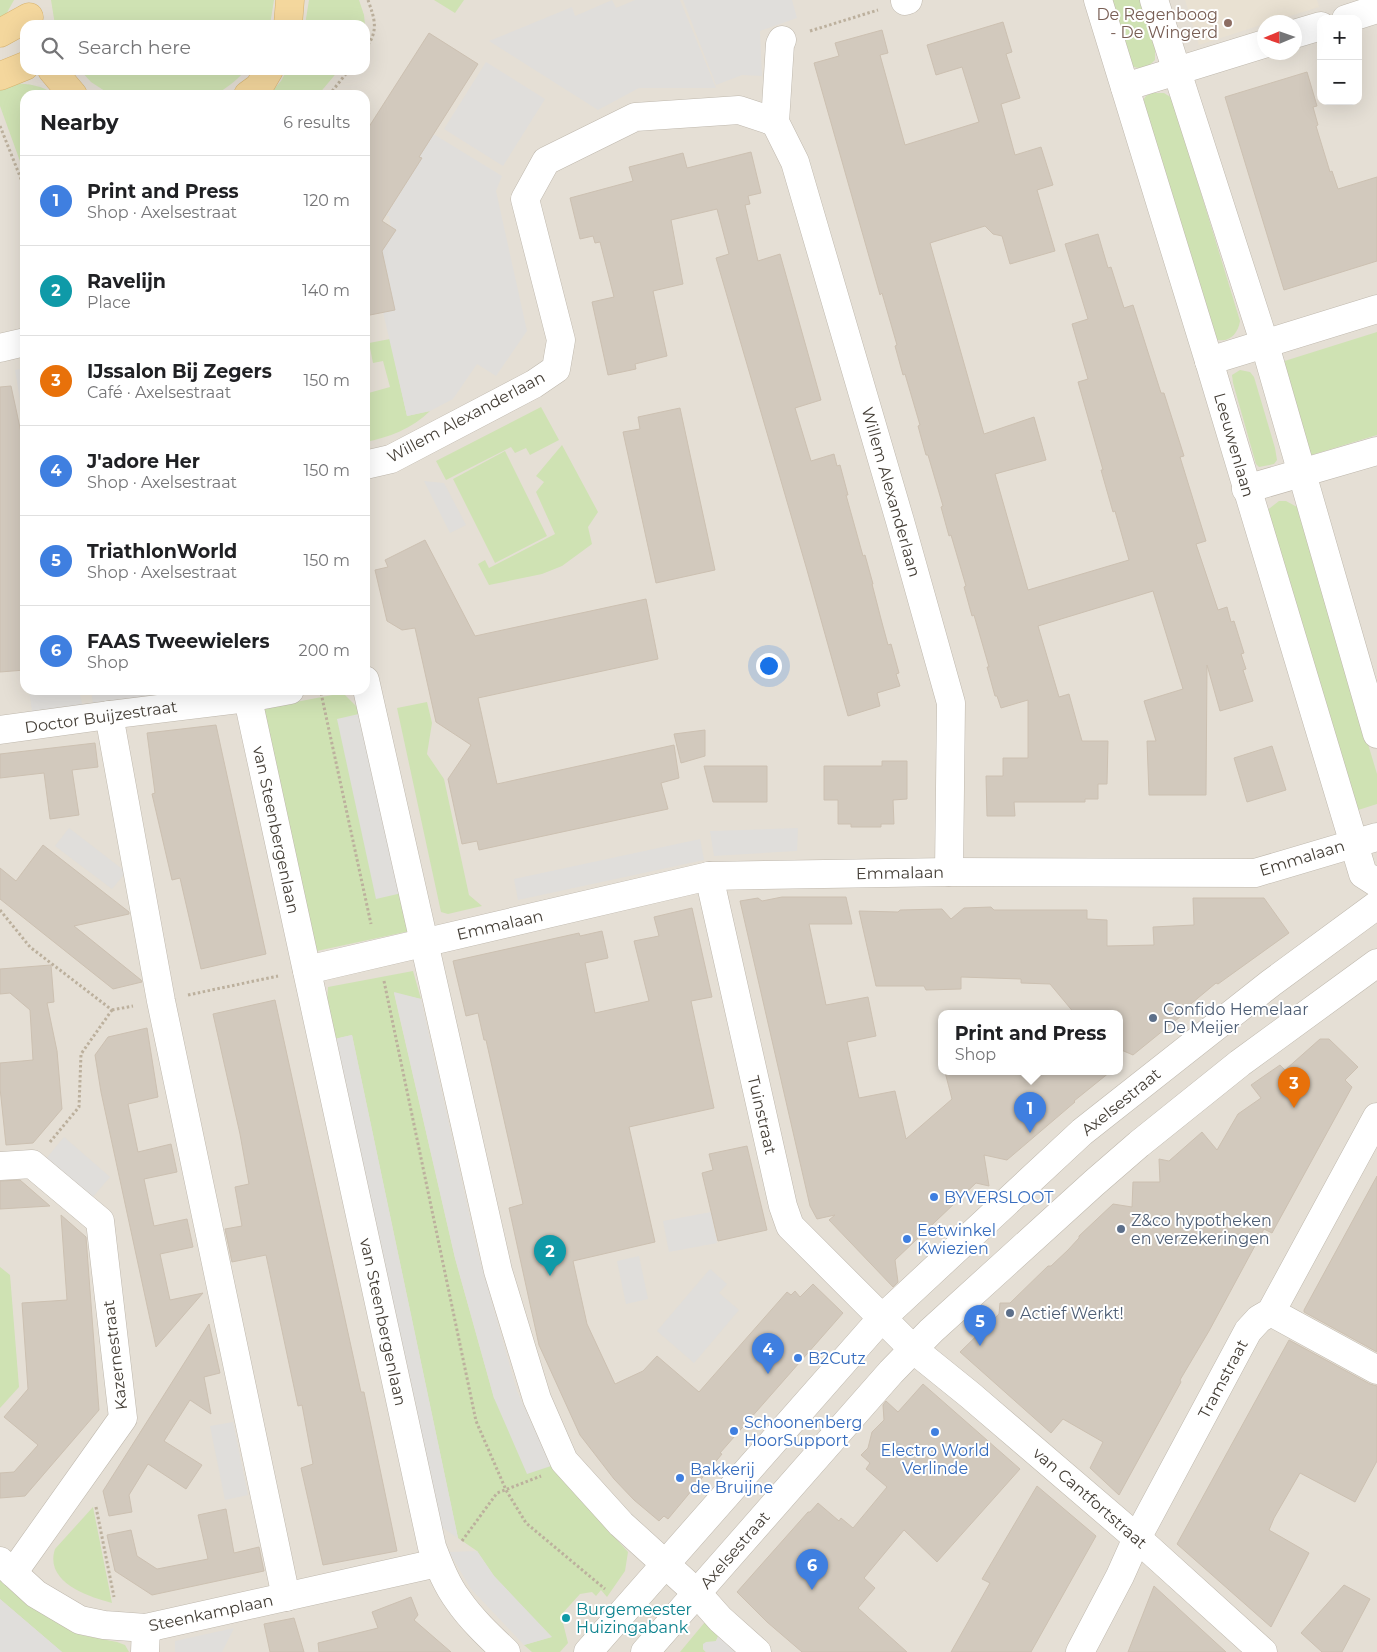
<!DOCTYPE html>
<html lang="en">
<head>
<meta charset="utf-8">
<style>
  :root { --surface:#fff; --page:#f6f6f6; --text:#202124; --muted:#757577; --line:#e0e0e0; --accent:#1a73e8 }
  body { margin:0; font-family:Montserrat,sans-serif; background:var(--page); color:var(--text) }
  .controls { position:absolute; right:15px; top:15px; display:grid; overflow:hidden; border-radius:10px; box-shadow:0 5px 20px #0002 }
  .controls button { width:45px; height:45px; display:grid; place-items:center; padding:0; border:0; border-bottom:1px solid var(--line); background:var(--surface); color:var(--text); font:25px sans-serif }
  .compass { position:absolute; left:1257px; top:15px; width:45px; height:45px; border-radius:50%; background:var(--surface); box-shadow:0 5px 20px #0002; rotate:268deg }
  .you { position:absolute; left:768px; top:665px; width:18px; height:18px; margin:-12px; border:4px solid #fff; border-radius:50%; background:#1a73e8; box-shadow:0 0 0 8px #1a73e833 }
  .badge { display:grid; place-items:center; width:32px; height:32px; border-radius:50%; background:var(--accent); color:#fff; font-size:16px; font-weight:700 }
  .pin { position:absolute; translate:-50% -41px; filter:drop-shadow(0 1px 2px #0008) }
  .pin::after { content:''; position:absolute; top:26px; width:18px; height:15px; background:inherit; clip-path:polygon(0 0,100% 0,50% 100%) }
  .popup { position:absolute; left:938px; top:1010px; width:185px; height:65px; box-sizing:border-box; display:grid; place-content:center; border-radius:10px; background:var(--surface); filter:drop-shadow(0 1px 4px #0005); font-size:16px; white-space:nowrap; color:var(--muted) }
  .popup b { font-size:19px; color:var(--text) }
  .popup::after { content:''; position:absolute; left:50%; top:100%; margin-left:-10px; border:10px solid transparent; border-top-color:var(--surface) }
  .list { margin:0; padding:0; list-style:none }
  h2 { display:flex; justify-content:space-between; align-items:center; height:65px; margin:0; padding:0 20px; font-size:21px }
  h2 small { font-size:16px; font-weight:400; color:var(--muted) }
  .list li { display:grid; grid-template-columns:32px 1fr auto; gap:15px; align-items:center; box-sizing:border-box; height:90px; padding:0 20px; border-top:1px solid var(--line) }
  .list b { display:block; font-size:19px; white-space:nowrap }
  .list p { margin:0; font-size:16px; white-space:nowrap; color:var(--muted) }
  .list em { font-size:16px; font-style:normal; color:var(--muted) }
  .icon { flex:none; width:28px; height:28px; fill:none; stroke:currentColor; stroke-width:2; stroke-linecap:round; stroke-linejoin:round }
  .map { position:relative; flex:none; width:1377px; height:1652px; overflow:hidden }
  .search { position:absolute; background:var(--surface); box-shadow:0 5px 20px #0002; left:20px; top:20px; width:350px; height:55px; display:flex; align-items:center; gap:12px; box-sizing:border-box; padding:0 18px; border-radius:15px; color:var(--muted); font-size:19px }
  .panel { position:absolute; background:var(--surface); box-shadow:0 5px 20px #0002; left:20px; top:90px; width:350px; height:605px; border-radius:15px }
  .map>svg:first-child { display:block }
  .residential { fill:#e5dfd5; fill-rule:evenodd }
  .education { fill:#e9e1d2 }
  .green { fill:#cfe2b3 }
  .parking { fill:#e0dedb }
  .building { fill:#d2c9bd; stroke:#ccc0b1 }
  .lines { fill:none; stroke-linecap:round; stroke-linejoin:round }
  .minor-casing { stroke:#bfb8ad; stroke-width:29 }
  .major-casing { stroke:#d7b36f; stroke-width:29 }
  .path { stroke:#bcb09d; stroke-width:3; stroke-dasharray:2.5 2.5; stroke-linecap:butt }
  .minor { stroke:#fff; stroke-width:28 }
  .major { stroke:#f4d79d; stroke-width:28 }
  .education-dot { fill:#8d6e63; stroke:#fff; stroke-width:2 }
  .service-dot { fill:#5c6f8a; stroke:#fff; stroke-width:2 }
  .shop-dot { fill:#3f7fe0; stroke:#fff; stroke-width:2 }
  .culture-dot { fill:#0f9aa8; stroke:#fff; stroke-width:2 }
  .labels { text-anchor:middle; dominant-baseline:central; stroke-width:4; stroke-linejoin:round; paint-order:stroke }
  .education-label { font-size:16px; fill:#785e54; stroke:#fff; text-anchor:end }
  .street-label { font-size:16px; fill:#443e36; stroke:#fff }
  .service-label { font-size:16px; fill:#4e5e75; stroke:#fff; text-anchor:start }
  .shop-label { font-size:16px; fill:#366cbe; stroke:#fff; text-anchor:start }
  .culture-label { font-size:16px; fill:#0d838f; stroke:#fff; text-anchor:start }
</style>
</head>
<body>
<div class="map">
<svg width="1377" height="1652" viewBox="0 0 1377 1652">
  <rect width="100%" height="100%" fill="#f1eee7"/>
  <path class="residential" d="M0,0H1377V1652H0ZM1321,19H1358V101H1321ZM1264,22H1294V52H1264ZM25,25H365V70H25ZM25,95H365V690H25ZM941,1014H1119V1072H941Z"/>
  <polygon class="education" points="1185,0 1317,0 1319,7 1271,22 1264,22 1264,24 1199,45"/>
  <g class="green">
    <polygon points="0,0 14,0 4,18 0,21"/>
    <polygon points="51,0 274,0 270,25 55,25"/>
    <polygon points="309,0 359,0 364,15 365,25 305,25"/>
    <polygon points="434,0 464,0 455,13"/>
    <path d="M1108,0H1142L1155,45V60C1147,68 1138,72 1129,63Z"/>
    <path d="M80,70H246C237,80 226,89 214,95H111L91,82Z"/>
    <polygon points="287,70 339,70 318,95 269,95 281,81"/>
    <path d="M13,83C29,84 42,85 55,95H25V175L0,106V86Z"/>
    <path d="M1152,93H1164L1172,98L1240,321C1238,335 1227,345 1213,338L1142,102L1146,96Z"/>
    <polygon points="1377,332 1377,435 1305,457 1275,364"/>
    <path d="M390,339L407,416L430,411C413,428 388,438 365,442V394L390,387L383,361L373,363L369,343Z"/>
    <polygon points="1240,370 1250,372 1254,377 1275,448 1277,460 1274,464 1259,467 1256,464 1233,383 1232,375"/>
    <polygon points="541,407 559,440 530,455 526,448 515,453 511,447 446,480 436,461"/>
    <polygon points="562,445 598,512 588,527 592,544 562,566 542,574 489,585 478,564 485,560 489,568 555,534 536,492 544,482 536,476"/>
    <polygon points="505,451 547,536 495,563 453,479"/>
    <polygon points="1279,501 1286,501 1297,507 1377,774 1377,804 1355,811 1266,511"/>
    <polygon points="343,693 363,713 410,931 312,952 259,709"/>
    <polygon points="427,702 432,723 427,754 444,779 469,895 482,906 448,914 441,912 397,708"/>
    <polygon points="413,971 421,999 394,993 455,1258 494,1398 551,1466 628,1552 625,1571 607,1597 601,1590 596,1596 592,1592 580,1594 561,1615 568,1643 560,1652 532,1652 524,1645 551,1637 494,1576 477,1551 458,1538 352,1035 330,1040 326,1021 328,987"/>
    <polygon points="0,1267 10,1275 19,1387 0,1408"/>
    <path d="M93,1507L112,1603C88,1597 44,1582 55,1549Z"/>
    <polygon points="0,1575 52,1619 81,1635 117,1642 125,1645 129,1652 62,1652 0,1599"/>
    <polygon points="705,1622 719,1634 716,1641 703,1649 706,1652 680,1652"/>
  </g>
  <g class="parking">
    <polygon points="612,0 616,8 635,0 680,0 716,88 639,88 598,110 489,41 572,7 575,16"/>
    <polygon points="683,0 792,0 797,18 760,31 762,76 742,75 716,85"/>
    <polygon points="486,62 545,99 503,166 444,129"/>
    <polygon points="422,127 502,176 496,191 527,331 496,376 477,364 453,399 430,411 407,416 383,312 382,250 396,230 391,227 389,216 386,216 422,158 407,149"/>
    <polygon points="25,368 25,399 20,399 15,370"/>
    <polygon points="424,481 444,483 466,525 450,533"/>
    <polygon points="29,690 79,690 83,709 33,718"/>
    <polygon points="91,690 199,690 93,703"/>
    <polygon points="363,713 402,893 376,899 337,719"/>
    <polygon points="69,828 126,872 112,889 55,846"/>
    <polygon points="798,828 797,851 714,856 710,831"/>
    <polygon points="700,839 704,860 518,900 514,879"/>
    <polygon points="394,992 421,999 478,1253 517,1391 551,1466 527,1474 494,1398 455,1258"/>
    <polygon points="352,1035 458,1538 437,1524 330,1040"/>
    <polygon points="64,1137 110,1177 91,1199 45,1160"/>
    <polygon points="711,1212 717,1243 669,1252 663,1221"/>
    <polygon points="639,1256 648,1299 626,1304 617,1261"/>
    <polygon points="710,1269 727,1284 719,1293 739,1310 694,1363 657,1331"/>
    <polygon points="233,1422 248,1495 225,1500 210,1426"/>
    <polygon points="477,1551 494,1576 552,1637 524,1645 471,1589 449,1552"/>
    <polygon points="0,1599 62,1652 0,1652"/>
    <polygon points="234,1628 222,1652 175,1652 175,1641"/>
    <polygon points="719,1634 739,1652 706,1652 703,1649 703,1644 706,1642 716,1641"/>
  </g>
  <g class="building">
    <polygon points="1003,22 1012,52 1006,54 1020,98 1001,104 1015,155 1041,147 1053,185 1037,190 1055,251 1010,264 1002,236 993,234 985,226 930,243 984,434 1034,417 1046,460 995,474 1028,590 1129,560 1115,511 1113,512 1101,470 1103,470 1078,382 1088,379 1072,324 1088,319 1065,244 1098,234 1108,268 1111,267 1124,308 1133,305 1161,393 1164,393 1184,456 1180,457 1206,541 1196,544 1218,610 1227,607 1231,622 1234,621 1244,653 1241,654 1246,669 1243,670 1253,701 1220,711 1207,665 1206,795 1149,795 1147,741 1156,741 1144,701 1183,689 1153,591 1038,626 1059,697 1069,694 1082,741 1108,741 1107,784 1098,784 1098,799 1085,799 1085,802 1014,802 1015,816 987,816 986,776 1003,776 1003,758 1028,758 1028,700 1001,708 997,696 995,696 987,667 989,667 974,615 972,616 964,587 966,586 951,535 949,536 941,507 943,506 928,455 926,455 918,426 920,425 905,374 903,375 895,346 897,345 882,293 880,295 814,63 839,56 835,43 882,30 888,53 880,55 905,145 979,122 962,67 936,75 927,45"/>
    <polygon points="429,33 478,64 419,157 422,158 382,221 396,230 382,251 395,310 365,316 365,133"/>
    <polygon points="1307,72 1317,106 1313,107 1318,125 1316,126 1330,172 1332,171 1338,189 1377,177 1377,261 1284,290 1225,97"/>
    <polygon points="751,152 761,193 748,196 750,204 745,205 758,261 780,254 821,400 795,408 811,461 834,454 837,466 840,465 848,495 846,495 863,556 865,555 873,584 872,584 881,619 888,645 891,644 899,673 896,674 900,686 877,693 880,706 848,716 807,570 716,258 729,254 717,209 671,220 683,284 653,291 667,356 635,364 636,369 608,375 592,302 614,297 600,242 595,243 593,236 580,239 570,198 633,181 629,167 683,153 687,168"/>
    <polygon points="11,386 25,451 25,670 0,672 0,387"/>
    <polygon points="680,408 715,570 656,583 623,432 640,429 638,417"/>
    <polygon points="425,540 475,636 646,599 658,659 478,698 497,784 674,745 679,778 661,783 668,809 479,850 477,841 462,844 448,779 471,745 436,722 415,628 402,630 387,621 375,570 388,567 385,560"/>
    <polygon points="216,725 266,954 201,969 180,878 172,880 152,794 155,793 147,733"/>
    <polygon points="705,730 705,756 681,763 674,734"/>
    <polygon points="95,743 98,767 72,770 79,815 50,819 44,773 0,778 0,754"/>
    <polygon points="1272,746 1286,790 1247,802 1234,758"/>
    <polygon points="882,761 907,761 907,799 893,800 894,824 881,824 881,827 851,827 851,824 838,824 838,800 824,800 824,766 882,766"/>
    <polygon points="704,766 767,766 767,802 713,802"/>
    <polygon points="43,845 129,912 129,914 74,926 141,980 142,982 113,989 0,899 0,868 16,881"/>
    <polygon points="782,897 846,897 852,924 809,924 826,1005 868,997 876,1036 847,1042 859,1098 895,1091 906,1139 952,1099 945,1072 1110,1072 1074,1101 1075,1102 1007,1160 984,1155 989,1186 976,1183 895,1260 898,1282 893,1287 829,1220 835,1215 817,1219 810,1206 740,901 758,898 762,901"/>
    <polygon points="1193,898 1264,898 1289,933 1218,984 1216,983 1186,1008 1186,1012 1133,1055 1119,1049 1119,1014 1075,1014 1050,984 1021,983 1021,979 961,977 961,989 926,990 924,986 876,986 859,911 898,912 900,910 942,909 951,919 964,908 991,907 994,910 1087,910 1087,919 1107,920 1107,946 1154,945 1153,927 1194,925"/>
    <polygon points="692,908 712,997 691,1001 714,1108 629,1127 655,1242 573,1261 587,1324 615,1384 643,1371 657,1356 699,1392 787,1292 791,1295 795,1291 800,1297 813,1284 843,1313 720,1453 722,1454 668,1519 664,1516 659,1521 634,1500 614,1479 580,1435 539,1345 509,1208 523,1204 486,1040 484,1040 478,1013 466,1016 453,961 579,933 580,936 602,931 608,958 585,963 595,1013 649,1001 634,941 659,936 654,917"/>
    <polygon points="51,965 54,1002 47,1003 57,1051 62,1109 33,1143 6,1145 0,1088 0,1063 33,1060 30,1010 10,993 0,994 0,969"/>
    <polygon points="275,1000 361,1392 364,1392 397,1551 323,1565 301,1468 313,1464 302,1405 298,1406 266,1255 232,1262 225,1229 242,1226 235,1187 249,1184 240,1134 213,1014"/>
    <polygon points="147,1028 158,1097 128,1104 138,1152 171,1144 177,1172 144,1179 154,1226 187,1219 193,1247 160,1254 170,1300 203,1293 156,1347 101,1092 95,1055 108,1037"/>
    <polygon points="1320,1039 1329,1039 1358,1067 1345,1080 1352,1087 1272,1233 1264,1229 1209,1331 1180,1380 1181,1382 1119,1495 1090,1468 1103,1442 1063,1419 1051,1433 960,1352 999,1314 1000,1303 1010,1303 1048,1266 1051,1266 1068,1250 1079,1238 1079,1236 1113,1204 1132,1207 1133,1182 1160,1182 1159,1159 1169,1161 1202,1132 1217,1150 1238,1114 1261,1098 1251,1085 1280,1065 1285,1070"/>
    <polygon points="747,1146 767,1230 718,1241 702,1173 713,1170 709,1154"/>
    <polygon points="1377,1176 1377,1352 1304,1312 1304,1310"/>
    <polygon points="20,1180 50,1206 0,1209 0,1181"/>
    <polygon points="61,1215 86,1237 99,1410 25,1496 0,1498 0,1473 14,1472 38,1445 4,1417 28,1389 22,1303 67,1300"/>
    <polygon points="209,1324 220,1373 204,1377 211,1414 190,1400 164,1441 202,1465 186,1489 148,1464 129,1495 132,1512 109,1516 103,1491"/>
    <polygon points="1289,1340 1370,1384 1377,1386 1377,1461 1355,1502 1300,1473 1274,1518 1269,1530 1309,1553 1271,1627 1177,1544"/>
    <polygon points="923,1384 1020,1469 937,1562 904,1530 864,1578 875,1588 858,1608 907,1652 802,1652 767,1622 737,1592 808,1512 810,1512 818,1503 839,1521 841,1518 853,1528 887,1487 866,1469 870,1463 861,1455 868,1448 872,1432 884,1420 883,1405 886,1401 898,1412"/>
    <polygon points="1037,1486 1096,1536 1031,1652 951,1652 990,1583 982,1579"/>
    <polygon points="226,1509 234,1553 259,1547 264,1571 152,1595 115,1571 107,1535 131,1530 137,1556 157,1569 208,1559 198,1515"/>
    <polygon points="1344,1585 1370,1599 1342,1652 1322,1652 1301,1633"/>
    <polygon points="1154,1586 1226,1652 1128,1652"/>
    <polygon points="411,1597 418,1615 414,1620 451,1652 319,1652 318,1643 378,1628 372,1612"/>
    <polygon points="294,1618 304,1652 270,1652 264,1624"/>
  </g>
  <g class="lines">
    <defs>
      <g id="minor">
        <polyline points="1098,0 1209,361 1363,874 1377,883"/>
        <polyline points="1154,0 1265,345 1377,734"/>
        <polyline points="905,1 908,0"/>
        <polyline points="1346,19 1377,9"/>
        <polyline points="1294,34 1321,26"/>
        <polyline points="782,40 780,44 775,122 795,162 900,521 951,703 949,872"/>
        <polyline points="1125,87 1264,44"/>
        <polyline points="0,348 25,342"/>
        <polyline points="1209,361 1377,309"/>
        <polyline points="365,465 391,459 534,384 556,369 561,340 525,199 546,161 635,117 739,110 775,122"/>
        <polyline points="1246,489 1377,451"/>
        <polyline points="365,680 498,1271 537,1399 564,1461 621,1524 697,1593 720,1619 757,1652"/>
        <path d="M246,690L432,1547C439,1565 446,1584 458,1600C471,1619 489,1636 506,1652"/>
        <polyline points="109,715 161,1001 286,1597"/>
        <polyline points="0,730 109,715 247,698 290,690"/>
        <polyline points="709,876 783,1206 790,1226 913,1349 970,1395 1137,1538 1263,1652"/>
        <polyline points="307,970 709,876 949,872 1255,873 1377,837"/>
        <polyline points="0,1166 32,1164 100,1221 123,1418 13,1573"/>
        <polyline points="1271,1312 1377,1370"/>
        <polyline points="0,1561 36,1594 80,1620 104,1625 146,1628 437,1563"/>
        <polyline points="145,1652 146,1628"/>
        <polyline points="588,1652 881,1319 1082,1132 1271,983 1377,905"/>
        <polyline points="645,1652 891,1372 931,1331 1094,1183 1139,1144 1240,1063 1377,963"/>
        <polyline points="1080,1652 1120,1576 1137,1538 1248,1331 1259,1319 1271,1312 1377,1117"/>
      </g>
      <g id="major">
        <polyline points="288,25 290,0"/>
        <polyline points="0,33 29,17"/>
        <polyline points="52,70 73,95"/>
        <polyline points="0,76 25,66"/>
        <polyline points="248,95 259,87 269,70"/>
      </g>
    </defs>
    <use href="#minor" class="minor-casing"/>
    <use href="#major" class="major-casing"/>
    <g class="path">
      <polyline points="810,31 878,10"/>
      <path d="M365,49C379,31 375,20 368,0"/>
      <polyline points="329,95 349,70"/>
      <polyline points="0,126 25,189"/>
      <polyline points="321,693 371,924"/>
      <polyline points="0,910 30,947 112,1010"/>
      <polyline points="384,981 476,1421 506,1490 526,1523 605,1589"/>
      <polyline points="188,995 278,976"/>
      <polyline points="112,1010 133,1006"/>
      <polyline points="50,1142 79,1107 81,1054 112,1010"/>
      <polyline points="96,1507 114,1597"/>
      <polyline points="462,1541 497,1493 541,1476"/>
    </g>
    <use href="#minor" class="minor"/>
    <use href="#major" class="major"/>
  </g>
  <circle class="education-dot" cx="1228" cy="23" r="5"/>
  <g class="service-dot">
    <circle cx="1153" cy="1018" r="5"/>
    <circle cx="1121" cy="1229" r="5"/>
    <circle cx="1010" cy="1313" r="5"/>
  </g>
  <g class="shop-dot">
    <circle cx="934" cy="1197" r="5"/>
    <circle cx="907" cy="1239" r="5"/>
    <circle cx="798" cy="1358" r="5"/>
    <circle cx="734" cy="1431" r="5"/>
    <circle cx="935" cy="1432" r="5"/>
    <circle cx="680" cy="1478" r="5"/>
  </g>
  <circle class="culture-dot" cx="566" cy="1618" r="5"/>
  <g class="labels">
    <g class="education-label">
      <text x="1218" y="14">De Regenboog<tspan x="1218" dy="18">- De Wingerd</tspan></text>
    </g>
    <g class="street-label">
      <text transform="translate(466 417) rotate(-28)">Willem Alexanderlaan</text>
      <text transform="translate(1234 445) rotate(74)">Leeuwenlaan</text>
      <text transform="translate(891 492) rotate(74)">Willem Alexanderlaan</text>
      <text transform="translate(101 717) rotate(-8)">Doctor Buijzestraat</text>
      <text transform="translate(276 830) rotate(78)">van Steenbergenlaan</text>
      <text transform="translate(1302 858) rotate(-17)">Emmalaan</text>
      <text transform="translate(900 873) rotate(-1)">Emmalaan</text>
      <text transform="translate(500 925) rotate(-13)">Emmalaan</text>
      <text transform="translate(1121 1102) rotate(-39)">Axelsestraat</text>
      <text transform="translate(762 1115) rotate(77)">Tuinstraat</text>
      <text transform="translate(383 1322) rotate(78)">van Steenbergenlaan</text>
      <text transform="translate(115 1355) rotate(-97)">Kazernestraat</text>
      <text transform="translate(1223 1379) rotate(-62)">Tramstraat</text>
      <text transform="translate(1090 1498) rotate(41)">van Cantfortstraat</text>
      <text transform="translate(735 1550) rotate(-49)">Axelsestraat</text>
      <text transform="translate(211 1613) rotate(-12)">Steenkamplaan</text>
    </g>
    <g class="service-label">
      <text x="1163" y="1009">Confido Hemelaar<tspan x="1163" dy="18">De Meijer</tspan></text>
      <text x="1131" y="1220">Z&amp;co hypotheken<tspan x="1131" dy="18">en verzekeringen</tspan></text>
      <text x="1020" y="1313">Actief Werkt!</text>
    </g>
    <g class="shop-label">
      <text x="944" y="1197">BYVERSLOOT</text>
      <text x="917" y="1230">Eetwinkel<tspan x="917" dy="18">Kwiezien</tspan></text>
      <text x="808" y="1358">B2Cutz</text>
      <text x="744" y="1422">Schoonenberg<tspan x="744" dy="18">HoorSupport</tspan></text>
      <text x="935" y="1450" text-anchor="middle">Electro World<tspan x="935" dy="18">Verlinde</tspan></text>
      <text x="690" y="1469">Bakkerij<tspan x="690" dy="18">de Bruijne</tspan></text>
    </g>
    <g class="culture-label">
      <text x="576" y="1609">Burgemeester<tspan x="576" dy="18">Huizingabank</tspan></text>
    </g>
  </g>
</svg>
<div class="controls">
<button>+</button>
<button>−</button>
</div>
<svg class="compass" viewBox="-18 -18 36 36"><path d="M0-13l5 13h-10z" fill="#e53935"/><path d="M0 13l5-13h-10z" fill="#757577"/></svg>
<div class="you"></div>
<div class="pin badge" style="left:1030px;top:1133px;background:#3f7fe0">1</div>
<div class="popup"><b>Print and Press</b>Shop</div>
<div class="pin badge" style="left:550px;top:1276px;background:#0f9aa8">2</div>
<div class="pin badge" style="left:1294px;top:1108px;background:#e8710a">3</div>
<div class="pin badge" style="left:768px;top:1374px;background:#3f7fe0">4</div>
<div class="pin badge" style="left:980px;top:1346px;background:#3f7fe0">5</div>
<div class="pin badge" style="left:812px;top:1590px;background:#3f7fe0">6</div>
<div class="search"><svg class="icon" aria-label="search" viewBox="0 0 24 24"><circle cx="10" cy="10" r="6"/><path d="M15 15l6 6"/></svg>Search here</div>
<section class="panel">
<h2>Nearby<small>6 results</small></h2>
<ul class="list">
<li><span class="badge" style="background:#3f7fe0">1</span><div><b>Print and Press</b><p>Shop · Axelsestraat</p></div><em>120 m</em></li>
<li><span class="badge" style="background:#0f9aa8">2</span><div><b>Ravelijn</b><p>Place</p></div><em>140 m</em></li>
<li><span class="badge" style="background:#e8710a">3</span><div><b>IJssalon Bij Zegers</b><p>Café · Axelsestraat</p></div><em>150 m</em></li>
<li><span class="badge" style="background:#3f7fe0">4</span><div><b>J'adore Her</b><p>Shop · Axelsestraat</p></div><em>150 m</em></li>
<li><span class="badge" style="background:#3f7fe0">5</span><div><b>TriathlonWorld</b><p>Shop · Axelsestraat</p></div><em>150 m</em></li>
<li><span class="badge" style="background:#3f7fe0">6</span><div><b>FAAS Tweewielers</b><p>Shop</p></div><em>200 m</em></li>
</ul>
</section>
</div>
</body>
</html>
